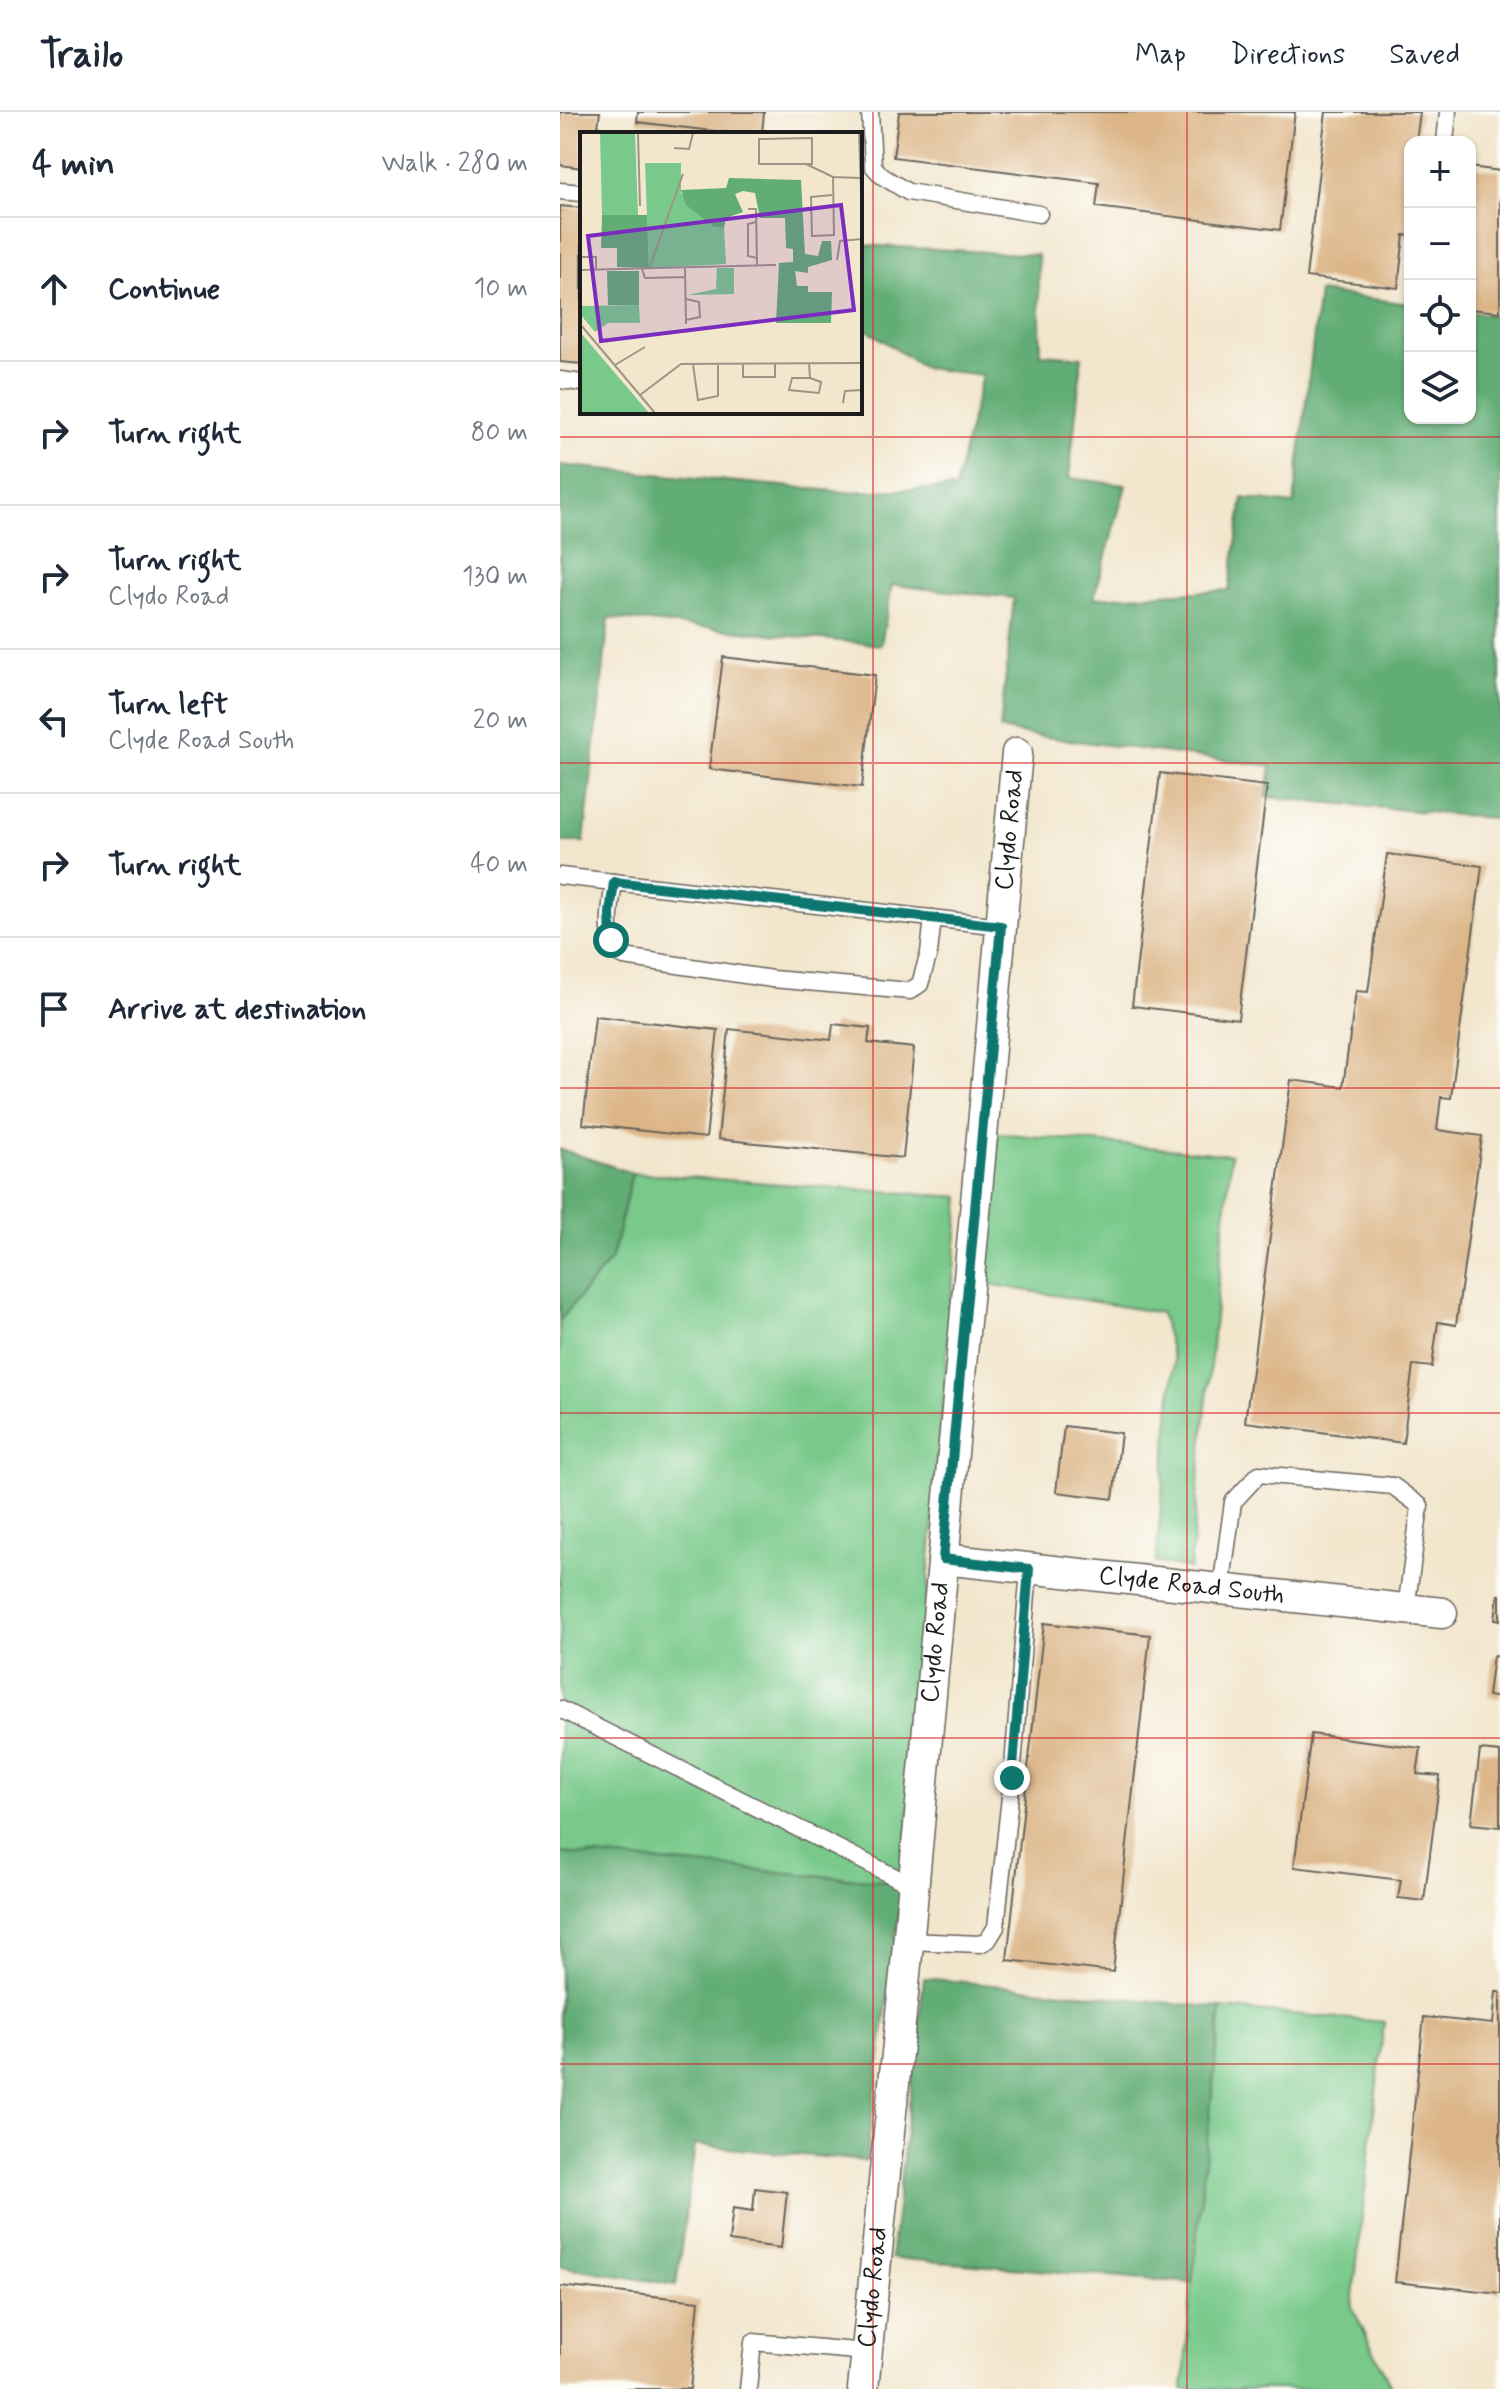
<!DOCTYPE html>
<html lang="en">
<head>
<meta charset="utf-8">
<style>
  :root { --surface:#fff; --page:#f2f2f3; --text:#1f2937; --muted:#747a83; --line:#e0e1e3 }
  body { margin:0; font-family:Mynerve,sans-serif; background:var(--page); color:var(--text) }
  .controls { position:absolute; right:24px; top:24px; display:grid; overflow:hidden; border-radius:16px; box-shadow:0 2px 6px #0004 }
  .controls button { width:72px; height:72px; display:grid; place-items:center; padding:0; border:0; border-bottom:2px solid var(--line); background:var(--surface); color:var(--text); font:40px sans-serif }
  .stop { position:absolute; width:24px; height:24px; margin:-18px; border:6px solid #0f766e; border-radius:50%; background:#fff }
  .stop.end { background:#0f766e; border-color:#fff; box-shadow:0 2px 8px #0008 }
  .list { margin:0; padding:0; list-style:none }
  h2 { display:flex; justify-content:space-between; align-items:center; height:104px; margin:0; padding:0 32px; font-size:34px }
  h2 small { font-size:26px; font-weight:400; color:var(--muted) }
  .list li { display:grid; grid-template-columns:52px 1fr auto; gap:24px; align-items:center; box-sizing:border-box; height:144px; padding:0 32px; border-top:2px solid var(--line) }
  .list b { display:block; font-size:30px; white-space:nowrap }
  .list p { margin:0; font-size:26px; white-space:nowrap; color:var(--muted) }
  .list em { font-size:26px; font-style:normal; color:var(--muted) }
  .icon { flex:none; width:44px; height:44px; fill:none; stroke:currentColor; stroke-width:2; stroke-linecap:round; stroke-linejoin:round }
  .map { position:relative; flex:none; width:940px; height:2277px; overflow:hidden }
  header { display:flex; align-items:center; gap:48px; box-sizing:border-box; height:112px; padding:0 40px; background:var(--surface); border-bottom:2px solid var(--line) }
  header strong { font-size:38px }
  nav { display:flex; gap:44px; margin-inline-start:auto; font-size:28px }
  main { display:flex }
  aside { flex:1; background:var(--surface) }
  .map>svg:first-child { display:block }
  .green { fill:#78c98a; stroke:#4a7253; stroke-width:2 }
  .forest { fill:#62ad76; stroke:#3f6449; stroke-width:2 }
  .building { fill:#dcb587 }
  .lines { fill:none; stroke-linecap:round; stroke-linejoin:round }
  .service-casing { stroke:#67635a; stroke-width:19 }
  .minor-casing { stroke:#67635a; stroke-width:33 }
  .service { stroke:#fff; stroke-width:16 }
  .minor { stroke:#fff; stroke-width:30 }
  .route { stroke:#0f766e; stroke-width:10 }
  .grid { fill:none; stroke:#d62828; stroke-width:2; stroke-opacity:0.55 }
  .labels { text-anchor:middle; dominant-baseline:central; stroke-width:6; stroke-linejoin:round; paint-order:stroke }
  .street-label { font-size:26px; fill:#1c1c1c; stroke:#fdfcf7 }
  .inset-road { fill:none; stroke:#9c9586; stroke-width:2 }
  .view { fill:#7b2cbf; fill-opacity:0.15; stroke:#7b2cbf; stroke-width:4 }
  .inset-edge { fill:none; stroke:#1c1c1c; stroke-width:4 }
</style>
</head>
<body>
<header>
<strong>Trailo</strong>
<nav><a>Map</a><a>Directions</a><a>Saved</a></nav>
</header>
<main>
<aside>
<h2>4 min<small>Walk · 280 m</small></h2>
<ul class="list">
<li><svg class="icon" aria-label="ahead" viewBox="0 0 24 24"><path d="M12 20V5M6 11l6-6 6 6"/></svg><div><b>Continue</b></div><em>10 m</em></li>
<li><svg class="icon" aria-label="right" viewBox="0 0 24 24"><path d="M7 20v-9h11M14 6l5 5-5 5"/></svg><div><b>Turn right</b></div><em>80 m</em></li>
<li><svg class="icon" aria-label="right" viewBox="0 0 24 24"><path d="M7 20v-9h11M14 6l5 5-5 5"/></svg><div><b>Turn right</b><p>Clydo Road</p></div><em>130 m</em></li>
<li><svg class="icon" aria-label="left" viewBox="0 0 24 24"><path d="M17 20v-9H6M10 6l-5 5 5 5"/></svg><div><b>Turn left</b><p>Clyde Road South</p></div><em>20 m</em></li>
<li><svg class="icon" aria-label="right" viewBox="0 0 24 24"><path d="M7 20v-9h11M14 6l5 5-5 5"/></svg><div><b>Turn right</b></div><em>40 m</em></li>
<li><svg class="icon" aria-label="arrive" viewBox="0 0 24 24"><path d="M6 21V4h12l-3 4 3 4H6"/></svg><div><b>Arrive at destination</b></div></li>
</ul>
</aside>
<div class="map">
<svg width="940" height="2277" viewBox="0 0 940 2277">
  <rect width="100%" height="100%" fill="#fdfcf7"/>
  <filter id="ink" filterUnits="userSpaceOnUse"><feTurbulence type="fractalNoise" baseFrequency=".0125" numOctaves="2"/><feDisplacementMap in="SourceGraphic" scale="16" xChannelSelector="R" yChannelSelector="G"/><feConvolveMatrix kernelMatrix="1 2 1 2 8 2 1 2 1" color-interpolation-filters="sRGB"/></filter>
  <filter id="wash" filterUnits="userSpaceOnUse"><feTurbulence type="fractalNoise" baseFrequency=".006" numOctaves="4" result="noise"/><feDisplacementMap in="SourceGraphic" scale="32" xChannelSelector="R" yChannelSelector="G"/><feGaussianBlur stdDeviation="1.8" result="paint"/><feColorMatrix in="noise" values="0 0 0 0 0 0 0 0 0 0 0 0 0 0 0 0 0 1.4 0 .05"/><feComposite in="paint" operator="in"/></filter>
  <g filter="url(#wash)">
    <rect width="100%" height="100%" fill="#f2e6cd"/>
    <g class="green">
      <polygon points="438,1021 671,1043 630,1457 596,1450 614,1249 601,1201 422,1171"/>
      <polygon points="72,1061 400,1085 343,1771 0,1741 0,1208 52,1146"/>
      <polygon points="661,1896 824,1910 792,2195 832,2277 623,2277 632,2171"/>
    </g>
    <g class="forest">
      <polygon points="305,133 478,143 481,242 522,245 509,366 566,373 534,486 669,478 683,386 734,392 759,180 850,192 850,306 910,306 910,200 940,204 940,707 707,685 711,654 469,623 440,617 454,486 332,473 321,533 49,506 24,730 0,730 0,353 285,380 395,376 422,263 364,256 300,213"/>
      <polygon points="0,1037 72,1061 52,1146 0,1208"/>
      <polygon points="0,1741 343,1771 306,2049 135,2033 116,2173 0,2154"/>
      <polygon points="364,1866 661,1896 632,2171 331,2146"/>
    </g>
    <g id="blocks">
      <g class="building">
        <polygon points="0,0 40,0 37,22 22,22 22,56 0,53"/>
        <polygon points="78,0 204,0 202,22 178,22 77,10"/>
        <polygon points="339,0 735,0 720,118 536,95 539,71 333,45"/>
        <polygon points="766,0 860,0 856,30 850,30 850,124 844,123 838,176 746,165"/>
        <polygon points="910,55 940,59 940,200 910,197"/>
        <polygon points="0,94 22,96 22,252 0,250"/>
        <polygon points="163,545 315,563 302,675 149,657"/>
        <polygon points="600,661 707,674 678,907 572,894"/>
        <polygon points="827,742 922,754 891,986 881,985 877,1018 922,1024 896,1213 878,1210 872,1255 853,1253 843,1331 685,1310 731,968 783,975 796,879 808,880"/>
        <polygon points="35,904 158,918 146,1026 23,1012"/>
        <polygon points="273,912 310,916 308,931 354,936 343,1046 158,1027 169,917 271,928"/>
        <polygon points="504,1314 561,1321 553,1387 496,1380"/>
        <polygon points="938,1483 940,1483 940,1508 935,1507"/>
        <polygon points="484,1511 590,1523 553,1860 447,1848"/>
        <polygon points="933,1544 940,1545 940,1586 928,1584"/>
        <polygon points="751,1622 861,1636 857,1662 880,1664 864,1789 838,1786 841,1768 734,1755"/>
        <polygon points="920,1638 940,1640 940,1715 911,1712"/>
        <polygon points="936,1880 940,1880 940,2181 835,2170 864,1905 933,1912"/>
        <polygon points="195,2076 227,2080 221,2136 169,2129 173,2096 193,2099"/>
        <polygon points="0,2174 139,2189 130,2277 0,2277"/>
      </g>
    </g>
  </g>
  <g filter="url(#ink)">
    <use href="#blocks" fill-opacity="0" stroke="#67635a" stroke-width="2"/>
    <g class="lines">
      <defs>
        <g id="service">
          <polyline points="310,0 313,54 322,64 348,80 479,102"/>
          <polyline points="885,30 888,0"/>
          <polyline points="0,79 22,81"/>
          <polyline points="0,268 22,271"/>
          <polyline points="0,764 441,814"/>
          <path d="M54,770C51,793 42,831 64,845L212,867L350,879L360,872L369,841L373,806"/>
          <polyline points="661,1477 673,1390 699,1362 833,1374 860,1394 846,1497"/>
          <polyline points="0,1597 353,1774"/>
          <polyline points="348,1829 420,1832 428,1828 436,1815 452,1666 469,1457"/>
          <polyline points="188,2277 193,2230 307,2240"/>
        </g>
        <g id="minor">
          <path id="s1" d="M383,1447L882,1501"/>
          <path id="s2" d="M303,2277L349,1823L457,641"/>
        </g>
      </defs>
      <use href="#service" class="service-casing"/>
      <use href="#minor" class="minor-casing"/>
      <use href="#service" class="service"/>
      <use href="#minor" class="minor"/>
    </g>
  </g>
  <g class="lines" filter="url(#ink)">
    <polyline class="route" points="51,828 50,801 54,770 441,814 383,1447 469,1457 452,1666"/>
  </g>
  <path class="grid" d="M313,0V2277M627,0V2277M0,325H940M0,651H940M0,976H940M0,1301H940M0,1626H940M0,1952H940"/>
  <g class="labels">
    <g class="street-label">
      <text stroke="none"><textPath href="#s2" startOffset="1566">Clydo Road</textPath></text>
      <text stroke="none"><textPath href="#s1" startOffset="250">Clyde Road South</textPath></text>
      <text stroke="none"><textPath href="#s2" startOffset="750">Clydo Road</textPath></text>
      <text stroke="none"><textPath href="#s2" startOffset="102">Clydo Road</textPath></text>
    </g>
  </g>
  <g transform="translate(20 20)">
    <rect width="282" height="282" fill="#f2e6cd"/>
    <path d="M20,1H55L58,83H22ZM65,31H101V61L134,95L144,96L146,132L69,136ZM137,136H154V162L108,163L136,157ZM59,173L60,191H28L15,200L0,182V174ZM0,200L69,281H0Z" fill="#78c98a"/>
    <path d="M149,46L221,48L225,122L238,124L242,109H251L252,128L228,135V141L215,139L217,154H228V160H252L251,191H196L199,131L213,130V117L206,116L205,86H180L175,61L163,59L155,62L163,80L146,86L144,96L134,95L106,73L101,58L146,56ZM22,83H67L69,136L37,135V116H21ZM27,139H59V173H28Z" fill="#62ad76"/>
    <path class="inset-road" d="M58,1L60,74M279,1L282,87M232,6V32H179V7ZM94,16L109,17L113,1M226,32L253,45L280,46M252,63L231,65L232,104L254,103L253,45M168,77H176L177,133M176,90L168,92V124L177,126M0,125H16V138M257,128L260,109L282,107M105,136L106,192M62,137L65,146L106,145M69,137L103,42M0,138L196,133M106,167L119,170L120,185L106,188M0,192L75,281M229,231L230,246H212L209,258L239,261L241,250L230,246M113,232L118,268L138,264V232M163,232V245H195V231M35,233L65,215M60,263L101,232L282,231M263,271L265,259L282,258"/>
    <path class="view" d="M261,73L274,178L21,209L8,104Z"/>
    <rect width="282" height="282" class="inset-edge"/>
  </g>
</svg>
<div class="controls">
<button>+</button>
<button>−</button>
<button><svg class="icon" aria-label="locate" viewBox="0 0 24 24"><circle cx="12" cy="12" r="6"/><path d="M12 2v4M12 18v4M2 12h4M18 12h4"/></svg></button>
<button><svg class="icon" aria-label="layers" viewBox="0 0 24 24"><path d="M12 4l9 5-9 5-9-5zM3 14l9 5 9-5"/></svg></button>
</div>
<div class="stop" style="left:51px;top:828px"></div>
<div class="stop end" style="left:452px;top:1666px"></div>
</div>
</main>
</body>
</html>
